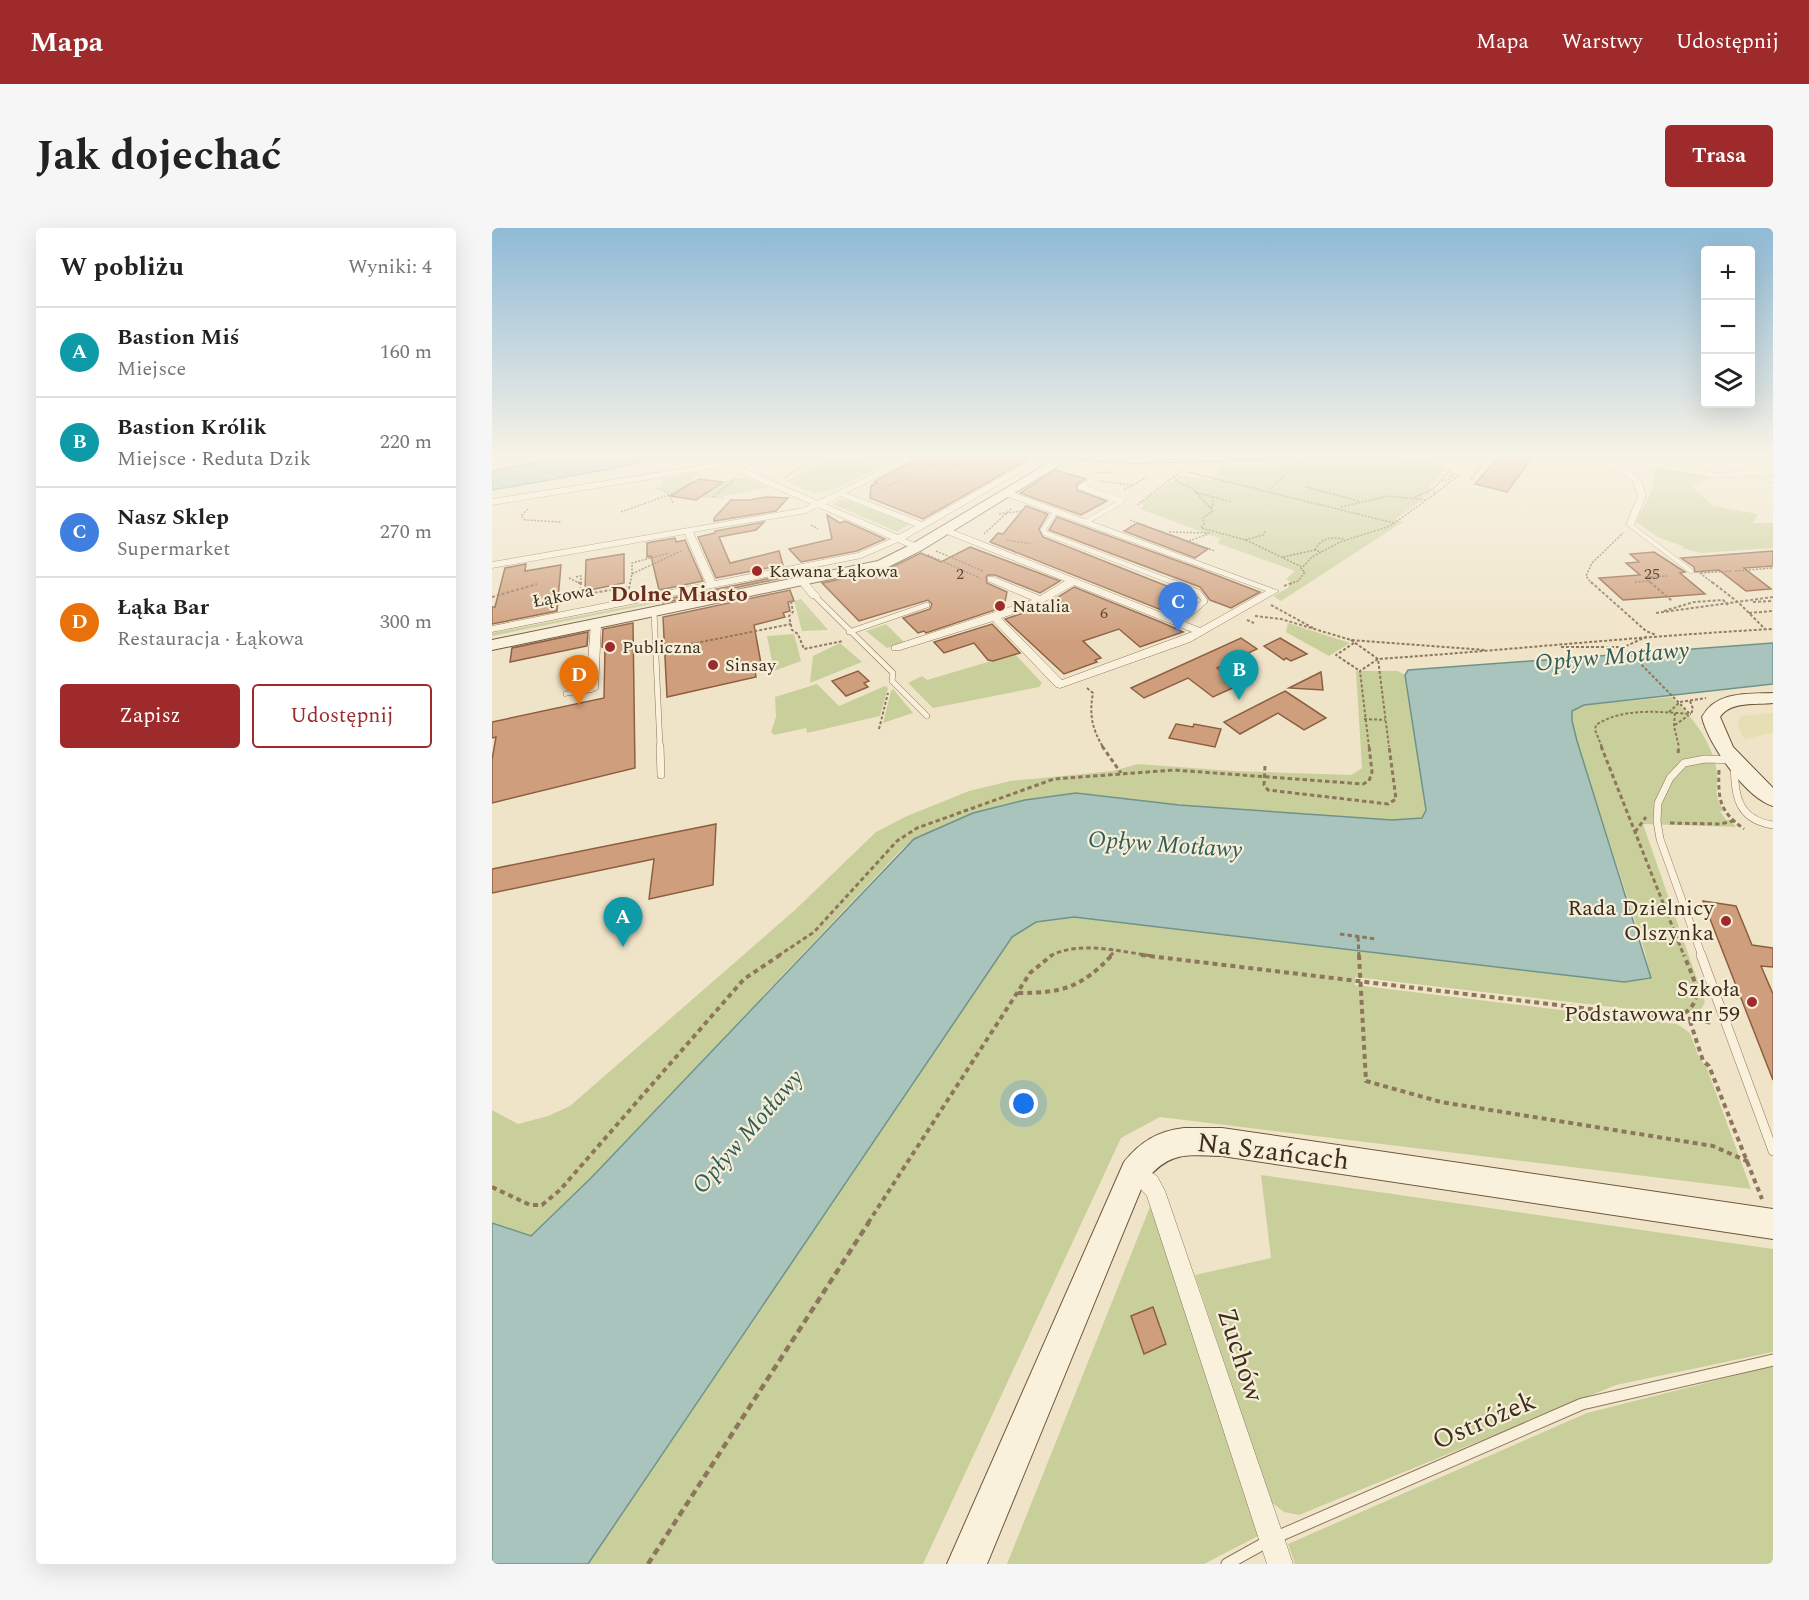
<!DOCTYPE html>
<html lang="pl">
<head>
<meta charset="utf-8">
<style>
  :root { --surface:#fff; --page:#f6f6f6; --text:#222; --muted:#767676; --line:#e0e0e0; --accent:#9e2a2b }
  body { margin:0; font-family:Spectral,serif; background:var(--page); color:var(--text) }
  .controls { position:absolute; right:18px; top:18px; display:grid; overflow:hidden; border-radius:6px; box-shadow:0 6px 24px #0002 }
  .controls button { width:54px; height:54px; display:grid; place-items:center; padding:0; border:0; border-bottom:2px solid var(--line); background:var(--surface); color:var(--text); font:30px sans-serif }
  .you { position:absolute; left:532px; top:876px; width:21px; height:21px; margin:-15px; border:4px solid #fff; border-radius:50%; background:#1a73e8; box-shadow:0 0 0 9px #1a73e833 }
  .badge { display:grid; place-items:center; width:39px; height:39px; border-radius:50%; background:var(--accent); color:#fff; font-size:20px; font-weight:700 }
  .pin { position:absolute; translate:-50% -50px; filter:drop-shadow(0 2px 3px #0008) }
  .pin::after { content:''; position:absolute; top:32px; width:21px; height:18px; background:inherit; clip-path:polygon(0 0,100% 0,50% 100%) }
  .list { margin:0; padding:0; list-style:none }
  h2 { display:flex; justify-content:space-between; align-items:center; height:78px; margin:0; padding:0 24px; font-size:26px }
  h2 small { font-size:20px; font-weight:400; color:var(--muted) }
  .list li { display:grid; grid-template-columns:39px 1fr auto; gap:18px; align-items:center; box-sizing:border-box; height:90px; padding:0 24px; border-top:2px solid var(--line) }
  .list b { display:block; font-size:22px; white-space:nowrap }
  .list p { margin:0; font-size:20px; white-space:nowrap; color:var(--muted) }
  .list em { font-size:20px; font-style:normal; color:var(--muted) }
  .actions { display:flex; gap:12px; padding:18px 24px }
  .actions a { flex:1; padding:14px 0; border:2px solid var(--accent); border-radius:6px; text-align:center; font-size:21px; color:var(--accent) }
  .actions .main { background:var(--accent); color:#fff }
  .icon { flex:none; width:33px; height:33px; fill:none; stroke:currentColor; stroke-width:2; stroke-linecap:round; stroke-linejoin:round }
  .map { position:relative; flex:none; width:1281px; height:1336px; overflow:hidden; border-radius:6px }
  header { display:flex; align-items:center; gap:36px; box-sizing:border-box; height:84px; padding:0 30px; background:var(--accent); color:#fff }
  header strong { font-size:28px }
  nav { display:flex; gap:33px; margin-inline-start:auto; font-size:21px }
  .intro { display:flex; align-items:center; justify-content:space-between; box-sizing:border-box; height:144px; padding:0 36px }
  h1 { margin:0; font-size:42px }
  .button { padding:15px 27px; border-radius:6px; background:var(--accent); color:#fff; font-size:21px; font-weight:700 }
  main { display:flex; gap:36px; padding:0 36px }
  aside { flex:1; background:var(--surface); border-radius:6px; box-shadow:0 6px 24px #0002 }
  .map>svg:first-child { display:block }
  .farmland { fill:#e6deb5 }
  .green { fill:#c9cf9b }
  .water { fill:#a9c4bc; stroke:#6f938a; stroke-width:1.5 }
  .building { fill:#cf9f7d; stroke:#8d5f41; stroke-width:1.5 }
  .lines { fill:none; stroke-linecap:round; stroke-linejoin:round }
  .lane-far4-casing { stroke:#8d765c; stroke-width:5 }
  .lane-far3-casing { stroke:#8d765c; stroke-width:6 }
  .lane-far2-casing { stroke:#8d765c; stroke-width:8 }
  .lane-far1-casing { stroke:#8d765c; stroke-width:10 }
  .lane-casing { stroke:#8d765c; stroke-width:13 }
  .street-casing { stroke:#8d765c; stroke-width:1 }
  .secondary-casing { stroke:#6f573f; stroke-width:2 }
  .primary-casing { stroke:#5b4430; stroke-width:2 }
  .path-far4 { stroke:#8d765c; stroke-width:1.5; stroke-dasharray:2 1.5; stroke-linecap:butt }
  .path-far3 { stroke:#8d765c; stroke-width:2; stroke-dasharray:3 2; stroke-linecap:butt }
  .path-far2 { stroke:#8d765c; stroke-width:3; stroke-dasharray:4.5 3; stroke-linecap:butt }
  .path-far1 { stroke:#8d765c; stroke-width:4; stroke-dasharray:5 4; stroke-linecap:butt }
  .path { stroke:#8d765c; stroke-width:4.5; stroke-dasharray:7 4.5; stroke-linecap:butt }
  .lane-far4 { stroke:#faf1dc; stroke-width:4.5 }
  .lane-far3 { stroke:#faf1dc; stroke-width:5 }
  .lane-far2 { stroke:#faf1dc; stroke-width:7 }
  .lane-far1 { stroke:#faf1dc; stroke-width:9 }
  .lane { stroke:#faf1dc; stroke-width:11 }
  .street { fill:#faf1dc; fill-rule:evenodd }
  .secondary { fill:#faf1dc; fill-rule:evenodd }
  .primary { fill:#f3d9a0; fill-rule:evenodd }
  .poi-dot { fill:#9e2a2b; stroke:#f7eed8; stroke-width:2 }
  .labels { text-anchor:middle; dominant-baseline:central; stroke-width:4.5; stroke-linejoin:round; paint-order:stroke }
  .far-number-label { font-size:16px; fill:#624a37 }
  .far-poi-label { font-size:18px; fill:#3d2e20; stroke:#f7eed8; text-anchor:start }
  .far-street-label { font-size:18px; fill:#3d2e20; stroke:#f7eed8 }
  .far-quarter-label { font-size:22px; font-weight:bold; fill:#6b2e1e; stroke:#f7eed8 }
  .poi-label { font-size:22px; fill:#3d2e20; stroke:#f7eed8; text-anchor:end }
  .water-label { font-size:24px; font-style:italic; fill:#2f5d5a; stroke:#f7eed8 }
  .near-street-label { font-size:27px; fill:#3d2e20; stroke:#f7eed8 }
</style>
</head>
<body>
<header>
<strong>Mapa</strong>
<nav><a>Mapa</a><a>Warstwy</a><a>Udostępnij</a></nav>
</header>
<div class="intro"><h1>Jak dojechać</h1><a class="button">Trasa</a></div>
<main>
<aside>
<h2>W pobliżu<small>Wyniki: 4</small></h2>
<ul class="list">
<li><span class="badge" style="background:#0f9aa8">A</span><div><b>Bastion Miś</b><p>Miejsce</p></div><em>160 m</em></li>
<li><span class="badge" style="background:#0f9aa8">B</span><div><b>Bastion Królik</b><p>Miejsce · Reduta Dzik</p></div><em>220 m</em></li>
<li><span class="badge" style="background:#3f7fe0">C</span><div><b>Nasz Sklep</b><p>Supermarket</p></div><em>270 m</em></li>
<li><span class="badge" style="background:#e8710a">D</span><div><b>Łąka Bar</b><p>Restauracja · Łąkowa</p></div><em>300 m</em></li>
</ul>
<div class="actions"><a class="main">Zapisz</a><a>Udostępnij</a></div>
</aside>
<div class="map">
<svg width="1281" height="1336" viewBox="0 0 1281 1336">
  <rect width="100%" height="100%" fill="#f0e4c8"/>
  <polygon class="farmland" points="1281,485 1281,505 1252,511 1245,495 1249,488"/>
  <g class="green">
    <polygon points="869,227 934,227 802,233 772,231"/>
    <polygon points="345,228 388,239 346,260 322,265 293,253"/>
    <polygon points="938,230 946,233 944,237 954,241 938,258 939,265 904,291 911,294 789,373 781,368 796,360 799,354 794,351 803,343 725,315 729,311 648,281 652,278 649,274 690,247 718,252 729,240"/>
    <polygon points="1163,240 1224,249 1199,258 1221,278 1266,286 1261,295 1281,295 1281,320 1209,325 1189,320 1193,319 1166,309 1144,294 1161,260"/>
    <polygon points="207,244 195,257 180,266 168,260 171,251"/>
    <polygon points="241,249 257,251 277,259 232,268 231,271 207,269 208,261 218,263"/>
    <polygon points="348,271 354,272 417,296 405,304 341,276"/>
    <polygon points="309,371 336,402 310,403 302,373"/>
    <polygon points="169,372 169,374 0,408 0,405"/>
    <polygon points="796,395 858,415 837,428 794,404"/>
    <polygon points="394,396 412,414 395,420 374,403"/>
    <polygon points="302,406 309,433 282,443 275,408"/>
    <polygon points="348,415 370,434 318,455 321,428"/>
    <polygon points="523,426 550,455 547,459 441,480 416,455 430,448 435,452"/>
    <polygon points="864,443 906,443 913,447 931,553 934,582 930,590 900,592 687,577 584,565 533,572 481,585 422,611 410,621 99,950 39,1009 0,995 0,882 26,896 56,888 78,878 303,682 384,604 415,588 477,563 518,553 621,543 646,536 741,543 859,547 870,540"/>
    <polygon points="325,456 347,478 393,458 396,460 388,488 315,505 314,500 282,507 279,504 284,489 283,469"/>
    <polygon points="401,461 421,485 391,495 399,463"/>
    <path d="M1179,469C1198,486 1219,512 1224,539C1228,560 1219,563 1232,583H1228L1234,592H1239L1244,599L1151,596L1213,774L1207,785L1181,786L863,749V757L1185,796L1198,805L1207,830L1214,838L1259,961L668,889L629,910L431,1336H96L520,709L544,694L582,689L1131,754L1159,750L1153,724L1085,513L1080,493V483L1092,477Z"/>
    <polygon points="769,947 1281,1021 1281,1124 1124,1157 807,1287 792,1284 779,1274 703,1047 779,1030"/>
    <polygon points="660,974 768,1307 712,1336 515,1336"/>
    <polygon points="1281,1138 1281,1336 803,1336 796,1316 1095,1185"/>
  </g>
  <g class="water">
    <polygon points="87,227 180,227 118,241 0,262 0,243"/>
    <polygon points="1281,415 1281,456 1092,477 1080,483 1080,493 1085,513 1159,750 1132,754 582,689 544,694 520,709 96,1336 0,1336 0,995 39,1008 99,950 422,611 481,585 533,572 584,565 687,577 900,592 930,590 934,582 913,447 916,442"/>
  </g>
  <g class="building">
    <polygon points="431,227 504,227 517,231 532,227 537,231 431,291 378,270 379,258 385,255 382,254"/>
    <polygon points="1008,227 1042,227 1015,264 983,256"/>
    <polygon points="563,242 594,251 585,256 585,262 615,273 589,287 528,265"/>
    <polygon points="207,251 231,254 204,272 178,268"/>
    <polygon points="274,269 296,270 284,283 222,293 222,290 239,272 257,272"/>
    <polygon points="534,278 556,286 547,301 551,309 705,370 682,387 498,314 506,305 511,306"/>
    <polygon points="335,287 348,295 353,293 393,311 365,323 309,334 297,321 340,311"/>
    <polygon points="565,289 708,341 768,364 739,380 718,372 708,359 557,302"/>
    <polygon points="272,294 264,302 227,309 238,335 287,323 291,337 224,350 206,309 223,305 223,303"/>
    <polygon points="645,295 678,307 716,321 703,330 632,303"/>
    <polygon points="183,310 184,314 193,312 211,353 167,362 159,328 155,329 155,315"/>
    <polygon points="478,319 568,353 548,365 503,347 496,347 494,349 495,355 515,364 512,379 434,405 432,403 426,405 411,390 438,381 440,376 436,372 367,393 330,355 396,341 429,325 449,334"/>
    <polygon points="1281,323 1281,338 1252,340 1279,361 1254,363 1227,342 1203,344 1202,339 1189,330"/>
    <polygon points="1162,324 1193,344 1188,345 1213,366 1131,372 1107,350 1148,347 1134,335 1147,334 1138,326"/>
    <polygon points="132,326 132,355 93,363 94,332"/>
    <polygon points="34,336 33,343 69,337 65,383 0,396 0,379 3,379 13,340"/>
    <polygon points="294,347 295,349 171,375 170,372"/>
    <polygon points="582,359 671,395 691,404 648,419 627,401 591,413 609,430 603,432 605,434 572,446 513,391 567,374 561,372"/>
    <polygon points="298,362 302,373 296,374 298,383 291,385 293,389 262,397 270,441 263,443 264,449 175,469 171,389"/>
    <polygon points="141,395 143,540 0,575 0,532 4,509 0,510 0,494 112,470 113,420 110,419 111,401"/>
    <polygon points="500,396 528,425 501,433 496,432 482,415 452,425 442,414"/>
    <polygon points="96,404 95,418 18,434 20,420"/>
    <polygon points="749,410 765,421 725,440 747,457 721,469 696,450 652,470 639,460"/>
    <polygon points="788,410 793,413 815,426 799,433 794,430 792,432 772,418"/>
    <polygon points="366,443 377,453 372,455 376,459 354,468 340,453"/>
    <polygon points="829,444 831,462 797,460"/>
    <polygon points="793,463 834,490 812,502 786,485 748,506 732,494"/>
    <polygon points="684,496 701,499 702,496 729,501 723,519 677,510"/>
    <polygon points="224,596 221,657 157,671 162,631 0,665 0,641"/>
    <polygon points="1211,673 1244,678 1260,717 1281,720 1281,739 1269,738 1281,766 1281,852"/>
    <polygon points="661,1079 674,1116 652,1126 639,1088"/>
  </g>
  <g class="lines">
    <defs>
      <g id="lane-far4">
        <polyline points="967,227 971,231 968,236"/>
        <polyline points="1057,227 1057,232"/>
        <polyline points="1259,227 1281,241"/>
        <polyline points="1099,229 1115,231 1121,229"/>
        <polyline points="1118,230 1223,247 1281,244"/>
        <polyline points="0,239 64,227"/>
        <polyline points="1276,252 1281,252"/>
        <polyline points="564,283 551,302 553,305 685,356"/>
        <polyline points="594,294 630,273 588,259 598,254"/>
        <polyline points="1138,297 1199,343"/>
      </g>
      <g id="lane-far3">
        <polyline points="681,354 706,364 713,373 687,395"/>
        <polyline points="323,368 401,445 400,453 435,488"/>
        <polyline points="162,384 168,519"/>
        <polyline points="357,404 435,377"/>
      </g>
      <g id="lane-far2">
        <polyline points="168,518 169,547"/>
        <path d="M1210,728L1168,611L1165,593L1166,575L1178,550L1192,535L1213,531L1242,532C1243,565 1243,591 1281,597"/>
      </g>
      <polyline id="lane-far1" points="1209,727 1281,923"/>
      <polyline id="lane" points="735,1336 780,1311 1090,1176 1281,1132"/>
      <g id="street">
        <path d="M258,227H271L245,236L253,241L326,273L419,227H429L354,265L430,294L548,227L555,229L413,311L428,317V321H422L406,314L369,330L0,404V398L214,355L193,306L0,340V334L312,280L319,276L247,245L238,238L0,277V271L238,233ZM348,268L423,298L406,307L333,276ZM326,279L399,311L366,325L223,353L201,304L314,285Z"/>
        <path d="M1085,227C1104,227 1134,236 1147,250C1151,254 1152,263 1154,268L1141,299L1134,297L1146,268L1141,253L1114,237Z"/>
        <path d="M511,263H517L787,363L698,414L568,460L564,459L501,393L408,422H400V418L540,372L496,353V349H502L548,368L573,353L450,304L449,302L453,299L708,400L774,363L511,267ZM582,357L700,404L570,452L509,390L543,379Z"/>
        <polygon points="308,352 314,352 328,368 327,370 319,370 306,354"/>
        <polygon points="104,393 109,396 106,461 100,464 72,468 72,464 94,459 99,396"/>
        <path d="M642,934L665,948L673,963L801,1336H775L655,968C648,958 637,955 632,944L635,937Z"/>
      </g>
      <g id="secondary">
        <polygon points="570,227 584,227 430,322 396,339 0,422 0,412 386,333 420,316"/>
        <path d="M1281,465V475C1264,477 1238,473 1228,489L1241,519L1281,560V578C1254,570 1216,516 1210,489C1224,463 1255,466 1281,465Z"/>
        <path d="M692,900H730L1281,981V1011L730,928C692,927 678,923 652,954L495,1336H455L632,934C648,914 666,903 692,900Z"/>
      </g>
      <polygon id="primary" points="570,227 796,227 790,231 641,235 576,231"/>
    </defs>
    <use href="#lane-far4" class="lane-far4-casing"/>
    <use href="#lane-far3" class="lane-far3-casing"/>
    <use href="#lane-far2" class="lane-far2-casing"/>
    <use href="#lane-far1" class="lane-far1-casing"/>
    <use href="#lane" class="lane-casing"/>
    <use href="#street" class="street-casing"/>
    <use href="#secondary" class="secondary-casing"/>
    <use href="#primary" class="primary-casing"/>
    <g class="path-far4">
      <polyline points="293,227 298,228"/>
      <polyline points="508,227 524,231"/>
      <polyline points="75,229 85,227"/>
      <polyline points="278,233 286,227"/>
      <polyline points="319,233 329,227"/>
      <polyline points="800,234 942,227"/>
      <polyline points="455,241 482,227"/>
      <polyline points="696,244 902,295"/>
      <polyline points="604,245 621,244"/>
      <polyline points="682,249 688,255 700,260 721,283 711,290 712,296 709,300 754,312 810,339"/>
      <polyline points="292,250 317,234 321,227"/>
      <polyline points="979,251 998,227"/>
      <polyline points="607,253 641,257"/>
      <polyline points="949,253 957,251 963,245"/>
      <polyline points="814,259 867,273"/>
      <polyline points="165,260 175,264 182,276"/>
      <polyline points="386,260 391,261 456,227"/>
      <polyline points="777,261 793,248"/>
      <polyline points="632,262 655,249"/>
      <polyline points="703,264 740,274"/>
      <polyline points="943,266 967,247"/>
      <polyline points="221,269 243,251"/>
      <polyline points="923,269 941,261 959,241"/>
      <polyline points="645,277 687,245 687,241"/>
      <polyline points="849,279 896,268 934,272"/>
      <polyline points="719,280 722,275 720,269"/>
      <polyline points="36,281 29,288 33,292 69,294"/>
      <polyline points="129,284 182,265 201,253"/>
      <polyline points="507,286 530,283"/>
      <polyline points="638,292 723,323"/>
      <polyline points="319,297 326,301"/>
      <polyline points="677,304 718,305"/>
      <polyline points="492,306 520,280"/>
      <polyline points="515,312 540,316"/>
      <polyline points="753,312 771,307 774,303"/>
      <polyline points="697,313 716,306"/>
      <path d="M823,322C830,309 839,309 852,311"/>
      <polyline points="444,323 491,343"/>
      <polyline points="436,327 488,350"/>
      <polyline points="791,329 823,322 829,324"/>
      <polyline points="1243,343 1281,340"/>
      <polyline points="1208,345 1222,356"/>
      <polyline points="1209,345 1240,343"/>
      <polyline points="140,346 140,335 177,325"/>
      <polyline points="84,349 89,348 89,356"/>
      <polyline points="77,350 89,356"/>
      <polyline points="1157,353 1160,356"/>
      <polyline points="1143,354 1157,353 1152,349 1176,348"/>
      <polyline points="138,356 140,346 191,322"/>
      <polyline points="798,356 806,353 813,344 809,341 820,329 848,314 898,298 943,266 941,261"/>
      <polyline points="1100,356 1094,348 1100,335 1131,305"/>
    </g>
    <g class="path-far3">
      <polyline points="86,354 89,356"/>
      <polyline points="89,354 88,364 94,366 138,359"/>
      <polyline points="1099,354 1154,403 1164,407"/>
      <polyline points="1158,354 1180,373"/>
      <polyline points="1220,354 1247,375 1273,401"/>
      <polyline points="792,358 802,354"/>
      <polyline points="137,361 138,354"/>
      <polyline points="0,369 45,356"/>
      <polyline points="299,373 301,384 297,388 300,402 306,406 312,421 351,413"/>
      <polyline points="1261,374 1281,373"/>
      <polyline points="779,377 821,400"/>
      <polyline points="1172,383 1202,374 1231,372 1236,377"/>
      <polyline points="1164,385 1281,369"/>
      <polyline points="1257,385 1281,383"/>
      <polyline points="763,388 789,391 859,412 993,422"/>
      <polyline points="755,392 762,395"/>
      <polyline points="859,412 886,431 897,519"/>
      <polyline points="862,415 844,427 868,443"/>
      <polyline points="1069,419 1132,419 1156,408"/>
      <polyline points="1132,419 1198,486"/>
      <polyline points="174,421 299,396"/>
      <path d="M595,460L601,465C597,486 600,501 611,519"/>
      <polyline points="1198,473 1201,481 1199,486"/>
      <polyline points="1177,484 1188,474 1214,470"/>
      <polyline points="1183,485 1182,498 1187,519"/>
      <polyline points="872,491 893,492"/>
      <polyline points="1183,497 1197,487"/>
      <polyline points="387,501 396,465"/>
      <path d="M877,519L868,443L886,431C1018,422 1149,408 1281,401"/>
      <path d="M1110,519L1103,502L1104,497C1131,479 1168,484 1199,486"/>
    </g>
    <g class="path-far2">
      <polyline points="610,518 629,545"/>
      <polyline points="1109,518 1192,728"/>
      <polyline points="1186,525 1187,518"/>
      <polyline points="773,538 772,557 776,562 896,576 904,571 897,518"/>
      <path d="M1227,542C1226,571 1227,583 1252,601"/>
      <polyline points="1178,595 1228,596 1241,593"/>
      <polyline points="1143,604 1154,589"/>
      <polyline points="848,706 884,711"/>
      <polyline points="866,709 867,728"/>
      <polyline points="286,728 322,704 405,613 425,600 562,551 682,542 871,556 877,553 880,544 877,518"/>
      <path d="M558,728C588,712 629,724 661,728"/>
      <polyline points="618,728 622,724"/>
    </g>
    <g class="path-far1">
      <path d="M649,727L1182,791C1217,775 1203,755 1192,727"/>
      <polyline points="867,727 874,853 949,874 1221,918 1257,934"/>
      <path d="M526,765C570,765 589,760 620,727"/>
      <polyline points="1187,789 1221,795"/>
      <polyline points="1198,793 1211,833 1217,838 1270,971"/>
      <polyline points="0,959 38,977 50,977 68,962 252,751 288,727"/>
      <polyline points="376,995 538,745 560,727"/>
    </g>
    <polyline class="path" points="156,1336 377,994"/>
    <use href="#lane-far4" class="lane-far4"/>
    <use href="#lane-far3" class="lane-far3"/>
    <use href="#lane-far2" class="lane-far2"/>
    <use href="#lane-far1" class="lane-far1"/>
    <use href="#lane" class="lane"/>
    <use href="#street" class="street"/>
    <use href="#secondary" class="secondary"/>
    <use href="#primary" class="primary"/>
  </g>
  <linearGradient id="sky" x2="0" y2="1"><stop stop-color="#8fbad6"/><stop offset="0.55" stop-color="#f8f3e6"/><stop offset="1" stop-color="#f8f3e6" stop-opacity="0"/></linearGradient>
  <rect width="1281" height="414" fill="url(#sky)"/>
  <g class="poi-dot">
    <circle cx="265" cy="343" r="6"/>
    <circle cx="508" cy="378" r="6"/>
    <circle cx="118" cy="419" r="6"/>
    <circle cx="221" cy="437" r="6"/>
    <circle cx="1234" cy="693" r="6"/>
    <circle cx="1260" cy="774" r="6"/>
  </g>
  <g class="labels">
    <g class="far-number-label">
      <text x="468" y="346">2</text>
      <text x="1160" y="346">25</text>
      <text x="612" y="385">6</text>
    </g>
    <g class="far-poi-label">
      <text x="277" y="343">Kawana Łąkowa</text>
      <text x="520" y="378">Natalia</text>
      <text x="130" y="419">Publiczna</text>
      <text x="233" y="437">Sinsay</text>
    </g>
    <g class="far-street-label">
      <text transform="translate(71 368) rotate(-11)">Łąkowa</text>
    </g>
    <g class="far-quarter-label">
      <text x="187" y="366">Dolne Miasto</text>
    </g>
    <g class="poi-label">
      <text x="1222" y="680">Rada Dzielnicy<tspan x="1222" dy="25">Olszynka</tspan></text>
      <text x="1248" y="761">Szkoła<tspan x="1248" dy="25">Podstawowa nr 59</tspan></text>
    </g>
    <g class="water-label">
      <text transform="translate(1120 429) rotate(-5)">Opływ Motławy</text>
      <text transform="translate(673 617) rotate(4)">Opływ Motławy</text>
      <text transform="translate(256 904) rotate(-49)">Opływ Motławy</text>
    </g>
    <g class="near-street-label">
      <text transform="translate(781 924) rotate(7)">Na Szańcach</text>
      <text transform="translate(748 1127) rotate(72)">Zuchów</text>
      <text transform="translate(992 1193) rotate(-23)">Ostróżek</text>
    </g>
  </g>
</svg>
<div class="controls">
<button>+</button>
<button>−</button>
<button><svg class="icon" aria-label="layers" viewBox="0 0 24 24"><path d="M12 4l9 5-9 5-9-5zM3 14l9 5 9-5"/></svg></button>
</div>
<div class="you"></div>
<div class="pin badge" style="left:131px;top:719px;background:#0f9aa8">A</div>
<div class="pin badge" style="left:747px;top:472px;background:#0f9aa8">B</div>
<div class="pin badge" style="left:686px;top:404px;background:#3f7fe0">C</div>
<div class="pin badge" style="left:87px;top:477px;background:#e8710a">D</div>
</div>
</main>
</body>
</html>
